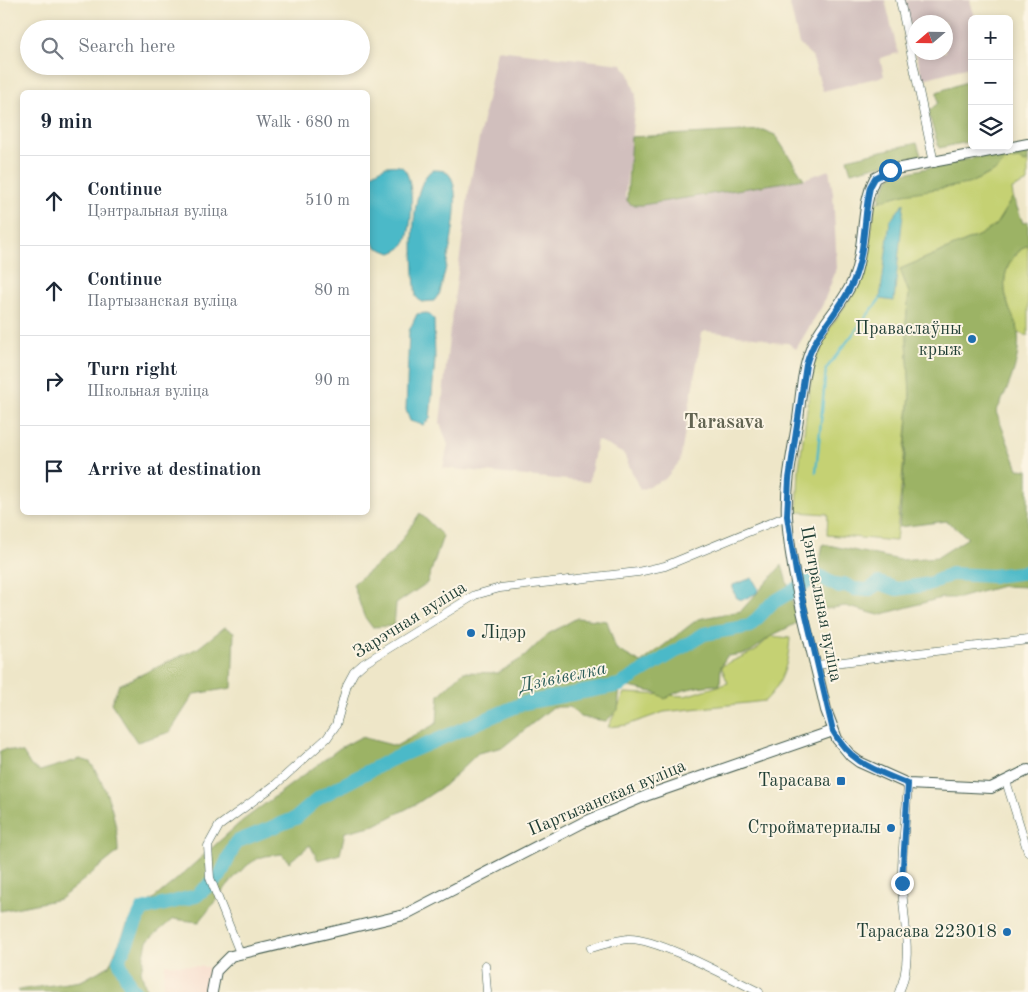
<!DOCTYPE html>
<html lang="en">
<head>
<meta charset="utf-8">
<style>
  :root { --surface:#fff; --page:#f2f2f3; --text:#1f2937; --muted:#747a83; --line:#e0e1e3 }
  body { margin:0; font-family:"Old Standard TT",serif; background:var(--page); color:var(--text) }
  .controls { position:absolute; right:15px; top:15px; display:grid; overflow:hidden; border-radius:8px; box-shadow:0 2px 8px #0003 }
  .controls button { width:45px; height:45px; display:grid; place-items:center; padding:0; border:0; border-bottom:1px solid var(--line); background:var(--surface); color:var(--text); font:25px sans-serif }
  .compass { position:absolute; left:908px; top:15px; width:45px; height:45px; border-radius:50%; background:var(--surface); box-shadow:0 2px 8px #0003; rotate:250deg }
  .stop { position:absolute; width:15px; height:15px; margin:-11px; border:4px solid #1f6fb2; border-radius:50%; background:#fff }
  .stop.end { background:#1f6fb2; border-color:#fff; box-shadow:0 1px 5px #0008 }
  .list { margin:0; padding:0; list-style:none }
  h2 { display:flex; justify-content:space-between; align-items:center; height:65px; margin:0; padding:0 20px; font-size:21px }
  h2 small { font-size:16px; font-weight:400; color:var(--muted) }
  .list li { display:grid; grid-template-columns:32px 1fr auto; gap:15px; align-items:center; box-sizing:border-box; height:90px; padding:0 20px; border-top:1px solid var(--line) }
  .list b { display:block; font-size:19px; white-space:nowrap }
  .list p { margin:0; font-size:16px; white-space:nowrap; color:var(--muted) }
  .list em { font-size:16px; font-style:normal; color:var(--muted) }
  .icon { flex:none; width:28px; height:28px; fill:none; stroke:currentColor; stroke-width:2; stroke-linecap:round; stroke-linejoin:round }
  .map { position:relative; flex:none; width:1028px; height:992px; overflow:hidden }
  .search { position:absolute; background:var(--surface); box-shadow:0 2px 8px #0003; left:20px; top:20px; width:350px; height:55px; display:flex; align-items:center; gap:12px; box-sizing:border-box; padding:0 18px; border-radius:28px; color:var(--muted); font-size:19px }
  .panel { position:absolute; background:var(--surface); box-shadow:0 2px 8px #0003; left:20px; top:90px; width:350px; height:425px; border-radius:8px }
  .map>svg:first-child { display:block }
  .built { fill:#f5d2c3 }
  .industrial { fill:#d1bfbd }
  .green { fill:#c5d173; stroke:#728754 }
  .forest { fill:#9cb365; stroke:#5e784c }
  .water { fill:#4cb9c8; stroke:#367b7e }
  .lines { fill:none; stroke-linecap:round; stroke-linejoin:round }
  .stream { stroke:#4cb9c8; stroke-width:2.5 }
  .river { stroke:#4cb9c8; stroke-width:14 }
  .minor-casing { stroke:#3e564a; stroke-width:9 }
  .tertiary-casing { stroke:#3e564a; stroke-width:12 }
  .minor { stroke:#fff; stroke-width:8 }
  .tertiary { stroke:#fff; stroke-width:10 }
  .route { stroke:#1f6fb2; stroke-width:6 }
  .poi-dot { fill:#1f6fb2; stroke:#fcf5e5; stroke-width:2 }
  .labels { text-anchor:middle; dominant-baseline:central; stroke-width:4; stroke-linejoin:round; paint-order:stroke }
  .poi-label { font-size:18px; fill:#1f3d34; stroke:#fcf5e5; text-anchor:end }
  .street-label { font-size:18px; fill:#1f3d34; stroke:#fcf5e5 }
  .water-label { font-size:19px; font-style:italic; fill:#2a5c59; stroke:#fcf5e5 }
  .quarter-label { font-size:20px; font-weight:bold; fill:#626452; stroke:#fcf5e5 }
</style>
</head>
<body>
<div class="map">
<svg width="1028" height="992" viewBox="0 0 1028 992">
  <rect width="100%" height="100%" fill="#fcf5e5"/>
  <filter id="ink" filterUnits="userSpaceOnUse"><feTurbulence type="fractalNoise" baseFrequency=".02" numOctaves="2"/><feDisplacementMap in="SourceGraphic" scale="10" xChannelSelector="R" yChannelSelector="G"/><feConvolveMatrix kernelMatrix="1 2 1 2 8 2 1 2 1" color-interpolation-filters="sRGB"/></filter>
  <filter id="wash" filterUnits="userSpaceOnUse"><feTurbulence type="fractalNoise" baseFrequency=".0096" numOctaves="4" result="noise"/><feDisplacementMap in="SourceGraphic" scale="20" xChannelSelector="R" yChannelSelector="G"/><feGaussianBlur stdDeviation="1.12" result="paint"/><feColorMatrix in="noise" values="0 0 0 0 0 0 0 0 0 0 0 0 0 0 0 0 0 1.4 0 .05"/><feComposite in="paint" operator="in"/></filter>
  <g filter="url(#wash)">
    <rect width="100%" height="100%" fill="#eee6c8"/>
    <polygon class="built" points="165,964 208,967 205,992 162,992"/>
    <g class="industrial">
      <polygon points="789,0 885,0 898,53 880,58 884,76 823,91 812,56 799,44"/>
      <polygon points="904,0 970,0 975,19 972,19 972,66 923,79 916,53 946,52 946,22 916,22 915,50"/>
      <polygon points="497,50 622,64 629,74 636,95 625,196 632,205 804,179 829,170 833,193 837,268 822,306 796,349 788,343 771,342 762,338 706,331 702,333 680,461 665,479 640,490 624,454 597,440 589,482 443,468 448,445 440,423 449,338 469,189"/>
    </g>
    <g class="green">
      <path d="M1019,159L1023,163L1028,162V182L1012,189L1013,197L995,226L978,236L900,269L909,293L906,323L910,394L896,541L827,535L828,514L797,512L799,468L813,366L824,337L861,282L867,264L875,203C885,200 895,195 906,193C939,187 981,189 1004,161Z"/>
      <path d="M1028,244V336L1018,333C1005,297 992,270 1028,244Z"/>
      <path d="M771,636L790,638C788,663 784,682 765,701L664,712L627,725L608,727L625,693L685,696L728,683L721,666L755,651Z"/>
    </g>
    <g class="forest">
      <polygon points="972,80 972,141 939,148 928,112 938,103 937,92"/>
      <polygon points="763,130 775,135 804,179 642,205 632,205 627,201 631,137"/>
      <polygon points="917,143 921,155 851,172 847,159"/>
      <polygon points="1028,146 1028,162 1023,163 1019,159 1004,161 997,170 968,184 904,194 880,201 880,195 891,176"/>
      <path d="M1013,197L1023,223L1028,221V244C1004,261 1000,280 1009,308C1012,316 1018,325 1018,334C1021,360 1008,389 996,412L1018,469L1028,470V587L1002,586L959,598H941L879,615L845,606L826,609L812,601L823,544L900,560L938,557L968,538L947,521L899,527L910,394L906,323L909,293L900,269L978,236L995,226Z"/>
      <polygon points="420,513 443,536 427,583 396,604 394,626 372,627 364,616 353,584 394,551"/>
      <path d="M782,565L798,622C789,628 777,632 770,637C749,652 755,653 727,656L721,666L720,685C703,685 678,689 665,699L657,693L620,685L618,710L606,721L580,717L570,707H553L503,747L478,753L445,785L416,804L375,825L345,832L340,854L318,860L310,845L289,862L282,854C275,855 268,855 262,857C237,866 216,902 199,922L173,919L147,941L141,971L147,992H19L18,990L81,981L109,966L131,917L176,880L242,821L340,748L361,737L396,746L437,723L439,695L463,672L498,673L524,657L548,634L577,618L607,621L616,649L641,663L698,619L741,611Z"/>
      <polygon points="225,627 234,632 232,688 194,694 170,732 137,742 111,703 119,685 198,648"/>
      <path d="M5,749L23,753L31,766L40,771L80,759L90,762C107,786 118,822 118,852L60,899L0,911V751Z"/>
    </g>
    <g class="water">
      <path d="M386,166C392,166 400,164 404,169C415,181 413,231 404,245C401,249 396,251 391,253L376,247L368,235V176Z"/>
      <path d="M432,170C436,170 441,170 444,171C470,180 444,273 440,293L434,301L421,302L416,297C413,269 407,187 432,170Z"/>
      <polygon points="904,203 894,301 880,299 890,221"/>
      <polygon points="427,313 434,319 435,360 430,419 423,425 410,421 406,410 409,331 417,314"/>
      <polygon points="752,578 758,588 757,593 742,600 737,598 733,591 733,585"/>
    </g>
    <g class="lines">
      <polyline class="stream" points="816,472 826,369 880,299"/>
      <g class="river">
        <polyline points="123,951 142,910 196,896 220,876 236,842 296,818 320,797 390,760 524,703 620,685 704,634 750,626 772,603 816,577 821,577 839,587 844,584 854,589 868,590 879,583 897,589 930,584 951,574 992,576 1028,572"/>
        <polyline points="120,958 119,961 131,988 136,992"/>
      </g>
    </g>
  </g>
  <g filter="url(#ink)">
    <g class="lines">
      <defs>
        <g id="minor">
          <polyline points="900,0 934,163"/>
          <polyline points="817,665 1028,640"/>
          <polyline points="1006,781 1028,852"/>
          <path d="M591,948C603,945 616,940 628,939C656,937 732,979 759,992"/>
          <polyline points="240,953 210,878 208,846 219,826 275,785 327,738 336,725 347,685 354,672 363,664 475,595 500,588 638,572 665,566 787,516"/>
          <polyline points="485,965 487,992"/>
          <path d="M899,992C914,960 903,919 902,885C901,852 906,817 908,784"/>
        </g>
        <g id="tertiary">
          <path d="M1028,144L890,170L875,178C860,208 866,246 854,278C844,305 819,324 810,352C802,373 801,397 798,419C793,451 785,484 787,517C791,581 812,647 826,710L837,739L851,756L859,762L908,784L991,788L1028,770"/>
          <polyline points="212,992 216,971 231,956 404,915 582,823 648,795 833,731"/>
        </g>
      </defs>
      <use href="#minor" class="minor-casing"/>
      <use href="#tertiary" class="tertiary-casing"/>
      <use href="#minor" class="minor"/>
      <use href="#tertiary" class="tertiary"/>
    </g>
  </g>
  <g class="lines" filter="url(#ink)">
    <path class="route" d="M890,170L875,178L870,187C863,219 866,252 853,282C839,314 816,329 806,365L789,479L787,516L796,572L833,731C851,764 876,770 908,784L902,883"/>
  </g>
  <g class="poi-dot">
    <circle cx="972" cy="339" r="5"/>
    <circle cx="471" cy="633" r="5"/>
    <rect x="836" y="776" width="10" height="10" rx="2.5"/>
    <circle cx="891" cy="828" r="5"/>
    <circle cx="1007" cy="932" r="5"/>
  </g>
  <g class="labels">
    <g class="poi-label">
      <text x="962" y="329">Праваслаўны<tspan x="962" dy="21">крыж</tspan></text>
      <text x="481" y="633" text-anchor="start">Лідэр</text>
      <text x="831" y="781">Тарасава</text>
      <text x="881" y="828">Стройматериалы</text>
      <text x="997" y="932">Тарасава 223018</text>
    </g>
    <g class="street-label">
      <text transform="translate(821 604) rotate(79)">Цэнтральная вуліца</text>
      <text transform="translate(410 620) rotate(-32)">Зарэчная вуліца</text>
      <text transform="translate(607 798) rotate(-23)">Партызанская вуліца</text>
    </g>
    <g class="water-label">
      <text transform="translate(563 678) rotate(-12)">Дзівівелка</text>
    </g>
    <g class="quarter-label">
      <text x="724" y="423">Tarasava</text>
    </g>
  </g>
</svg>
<div class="controls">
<button>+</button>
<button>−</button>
<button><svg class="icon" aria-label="layers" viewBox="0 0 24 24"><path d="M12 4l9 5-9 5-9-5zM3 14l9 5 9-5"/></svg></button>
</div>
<svg class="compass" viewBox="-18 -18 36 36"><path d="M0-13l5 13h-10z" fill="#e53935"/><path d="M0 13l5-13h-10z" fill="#747a83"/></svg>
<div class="stop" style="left:890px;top:170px"></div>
<div class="stop end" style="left:902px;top:883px"></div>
<div class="search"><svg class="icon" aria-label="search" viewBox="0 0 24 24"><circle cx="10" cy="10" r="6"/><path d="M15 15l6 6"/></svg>Search here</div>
<section class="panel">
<h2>9 min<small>Walk · 680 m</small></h2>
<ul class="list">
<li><svg class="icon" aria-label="ahead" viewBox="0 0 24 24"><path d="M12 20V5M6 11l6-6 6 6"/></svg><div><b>Continue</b><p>Цэнтральная вуліца</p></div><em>510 m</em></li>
<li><svg class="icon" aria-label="ahead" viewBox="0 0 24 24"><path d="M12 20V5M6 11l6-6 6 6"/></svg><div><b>Continue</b><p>Партызанская вуліца</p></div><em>80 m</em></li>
<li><svg class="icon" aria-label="right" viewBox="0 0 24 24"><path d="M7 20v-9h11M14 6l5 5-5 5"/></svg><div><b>Turn right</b><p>Школьная вуліца</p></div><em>90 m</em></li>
<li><svg class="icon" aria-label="arrive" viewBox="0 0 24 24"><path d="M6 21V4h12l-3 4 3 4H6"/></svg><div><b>Arrive at destination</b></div></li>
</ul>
</section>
</div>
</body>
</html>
